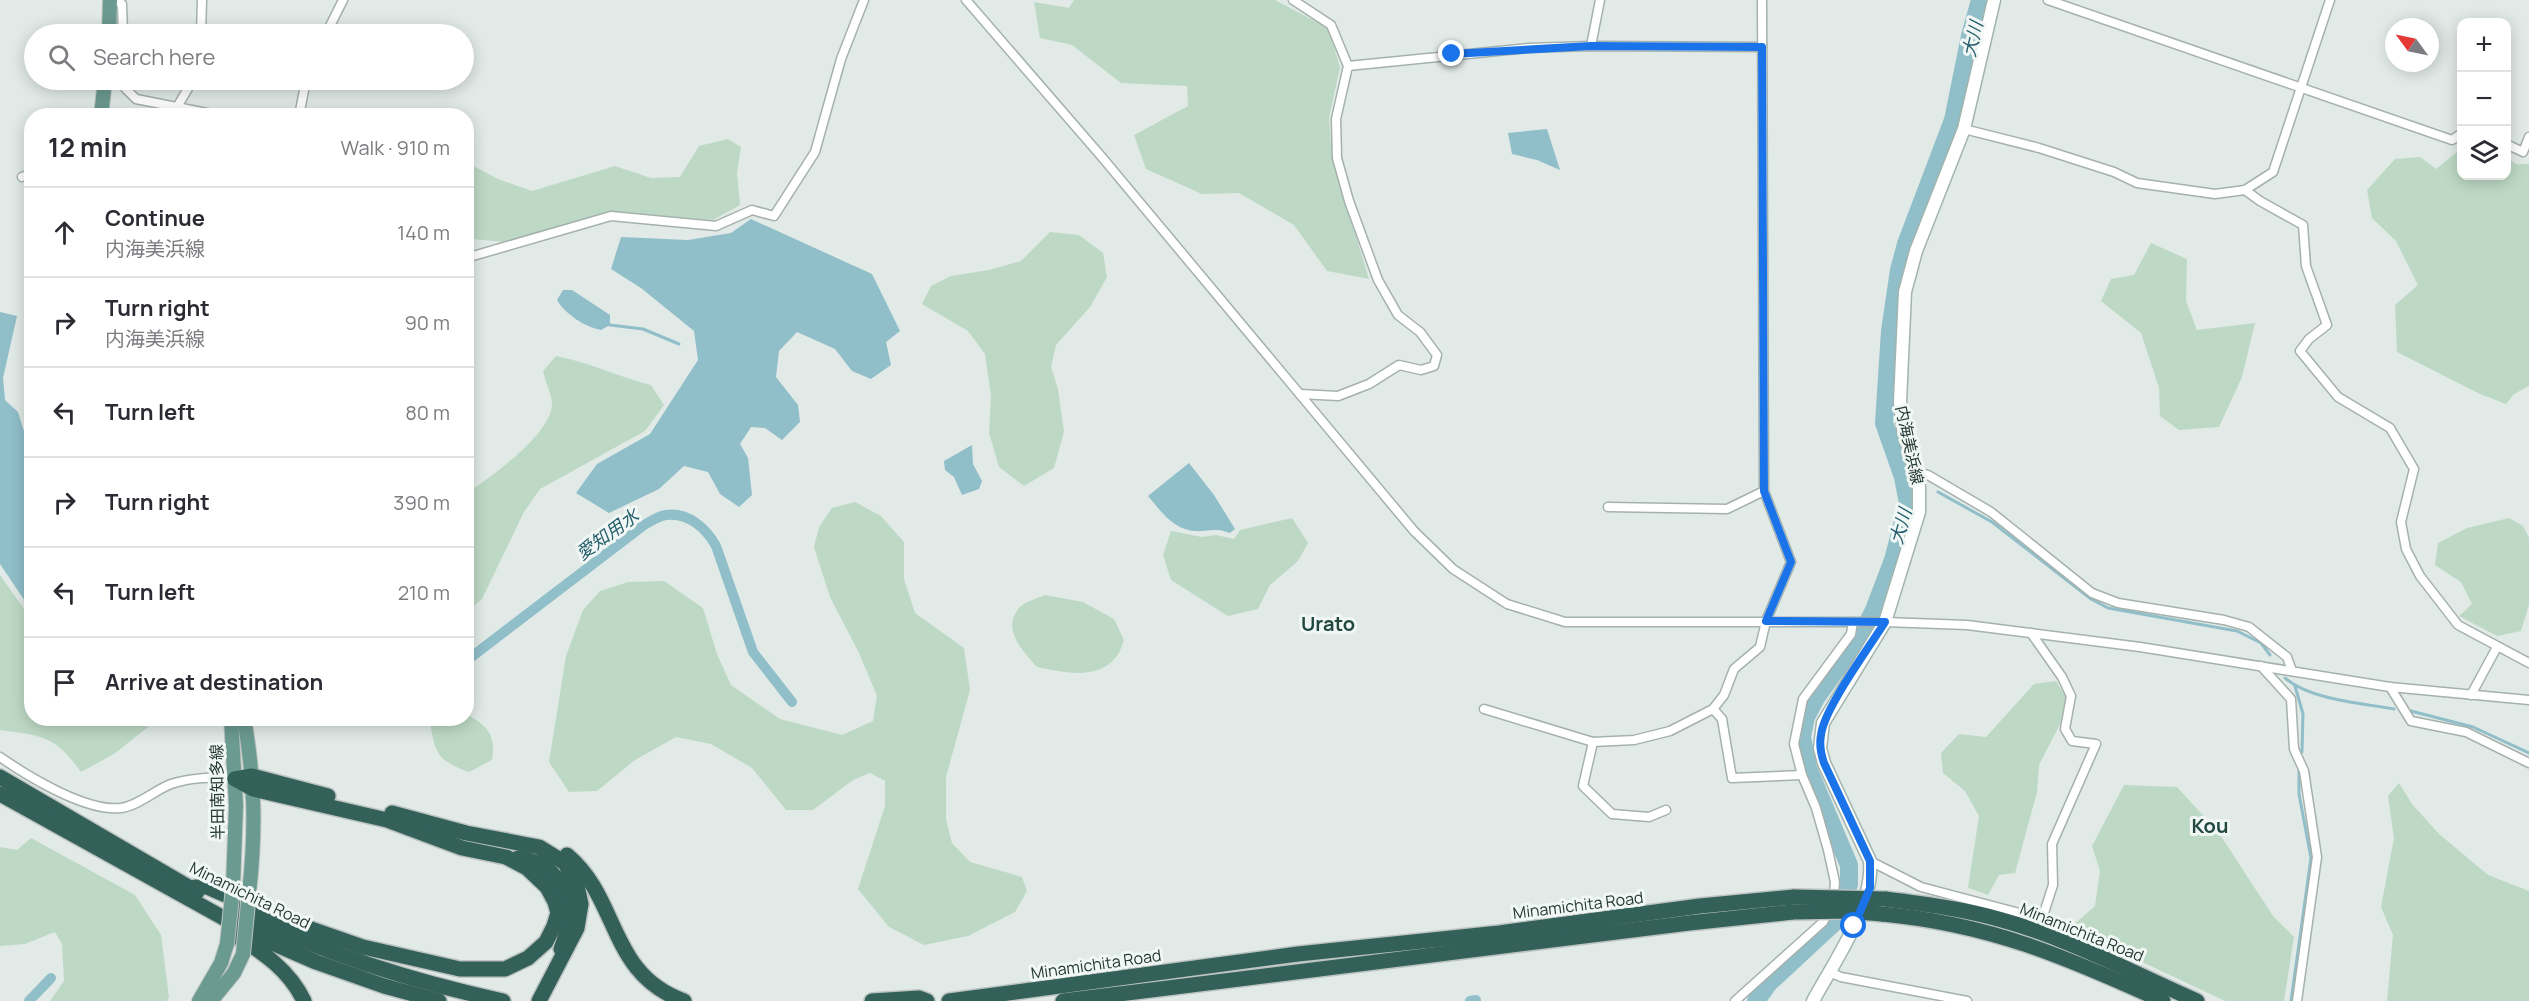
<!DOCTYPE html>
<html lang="en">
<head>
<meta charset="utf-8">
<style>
  :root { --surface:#fff; --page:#f2f2f3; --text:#2b2b33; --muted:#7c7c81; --line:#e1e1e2 }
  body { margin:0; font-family:Manrope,"Noto Sans JP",sans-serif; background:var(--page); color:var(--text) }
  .controls { position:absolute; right:18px; top:18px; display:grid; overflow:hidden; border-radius:12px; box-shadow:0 3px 15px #0003 }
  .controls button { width:54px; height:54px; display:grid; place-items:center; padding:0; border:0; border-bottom:2px solid var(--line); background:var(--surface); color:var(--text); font:30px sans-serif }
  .compass { position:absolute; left:2385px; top:18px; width:54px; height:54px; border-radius:50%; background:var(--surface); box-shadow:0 3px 15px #0003; rotate:303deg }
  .stop { position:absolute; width:18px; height:18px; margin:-14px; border:4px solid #1a73e8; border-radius:50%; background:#fff }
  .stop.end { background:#1a73e8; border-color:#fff; box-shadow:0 2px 6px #0008 }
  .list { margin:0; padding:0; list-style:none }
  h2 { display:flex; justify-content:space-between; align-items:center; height:78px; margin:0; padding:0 24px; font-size:26px }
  h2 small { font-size:20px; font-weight:400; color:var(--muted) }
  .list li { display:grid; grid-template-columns:39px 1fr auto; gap:18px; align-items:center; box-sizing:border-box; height:90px; padding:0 24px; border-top:2px solid var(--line) }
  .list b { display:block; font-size:22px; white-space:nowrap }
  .list p { margin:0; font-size:20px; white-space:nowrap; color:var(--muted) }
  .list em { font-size:20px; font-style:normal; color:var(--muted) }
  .icon { flex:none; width:33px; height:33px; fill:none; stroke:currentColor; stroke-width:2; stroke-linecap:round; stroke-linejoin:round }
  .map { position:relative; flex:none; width:2529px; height:1001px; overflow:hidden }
  .search { position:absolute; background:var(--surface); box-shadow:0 3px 15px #0003; left:24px; top:24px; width:450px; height:66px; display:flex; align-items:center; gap:15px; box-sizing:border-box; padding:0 21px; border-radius:33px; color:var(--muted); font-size:22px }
  .panel { position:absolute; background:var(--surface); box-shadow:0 3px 15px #0003; left:24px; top:108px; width:450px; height:618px; border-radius:24px }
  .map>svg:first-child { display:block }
  .green { fill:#bdd9c5 }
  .water { fill:#90bec9 }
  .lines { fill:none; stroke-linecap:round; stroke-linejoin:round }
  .stream { stroke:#90bec9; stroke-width:3 }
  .canal { stroke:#90bec9; stroke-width:10 }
  .river { stroke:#90bec9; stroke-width:18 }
  .minor-casing { stroke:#a5b1ad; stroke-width:11 }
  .secondary-casing { stroke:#a2b4ae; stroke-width:15 }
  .primary-casing { stroke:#bdc4c2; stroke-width:16 }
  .motorway-casing { stroke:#bdc4c2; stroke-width:18 }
  .minor { stroke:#fff; stroke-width:8 }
  .secondary { stroke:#fff; stroke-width:12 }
  .primary { stroke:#6b9a90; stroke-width:14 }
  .motorway { stroke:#33615a; stroke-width:15 }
  .primary-bridge-casing { stroke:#bdc4c2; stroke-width:16; stroke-linecap:butt }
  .motorway-bridge-casing { stroke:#bdc4c2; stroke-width:18; stroke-linecap:butt }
  .primary-bridge { stroke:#6b9a90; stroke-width:14 }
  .motorway-bridge { stroke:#33615a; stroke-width:15 }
  .route { stroke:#1a73e8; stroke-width:8 }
  .labels { text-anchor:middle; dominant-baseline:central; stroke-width:6; stroke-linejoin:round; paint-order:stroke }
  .street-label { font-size:16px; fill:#243934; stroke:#f1f7f4 }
  .water-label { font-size:18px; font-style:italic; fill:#255e6d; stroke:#f1f7f4 }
  .quarter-label { font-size:20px; font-weight:bold; fill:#224840; stroke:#f1f7f4 }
</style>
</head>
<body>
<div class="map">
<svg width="2529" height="1001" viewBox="0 0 2529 1001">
  <rect width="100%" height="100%" fill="#e1eae6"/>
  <g class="green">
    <polygon points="1074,0 1275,0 1328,28 1340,67 1329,118 1332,158 1369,279 1327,271 1294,225 1239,193 1202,194 1146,169 1134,135 1188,106 1187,86 1121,83 1072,45 1040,38 1034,2 1069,8"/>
    <polygon points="728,139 741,147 737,173 740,205 713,220 613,212 504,242 472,239 467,228 466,162 498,179 532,191 615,166 651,178 680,177 699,146"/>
    <polygon points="2461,149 2462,176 2506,176 2507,158 2516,164 2529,164 2529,386 2514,394 2506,404 2480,394 2397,352 2395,305 2418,285 2396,241 2372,218 2367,190 2395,159 2420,157 2436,169"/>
    <polygon points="1050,232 1079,235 1103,253 1107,277 1090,307 1056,345 1051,367 1058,389 1064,432 1054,468 1024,486 999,467 989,433 991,396 985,354 968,331 922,304 931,286 951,276 989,270 1021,261"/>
    <polygon points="2151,243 2187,259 2186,301 2197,330 2255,323 2242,377 2219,427 2179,430 2160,416 2159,388 2141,333 2101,301 2111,279 2134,275"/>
    <path d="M556,356C589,362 619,377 651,385L664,405L645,431L540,489L524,512L482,599L467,612V484L473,489C495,474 553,432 552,403C551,393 545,381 543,371Z"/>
    <polygon points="855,502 881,516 904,542 904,579 915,613 964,648 970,690 946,777 946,819 952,843 970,862 1022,877 1027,891 1015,912 968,936 924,945 889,927 858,889 885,806 885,781 870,773 853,780 813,810 786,810 752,768 711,744 676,737 635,760 597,791 569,792 549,762 566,656 583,610 600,591 628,582 664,581 703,608 717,654 731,685 780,719 842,735 873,721 877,696 859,653 830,597 814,547 819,527 832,508"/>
    <polygon points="1292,518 1308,543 1298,561 1270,585 1258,609 1228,616 1171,580 1163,555 1171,531 1202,537 1216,535 1234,539 1240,530"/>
    <polygon points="2509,518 2523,526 2529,538 2529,605 2521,631 2497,636 2459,616 2472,604 2461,582 2435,565 2438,543 2467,528"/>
    <path d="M0,575L31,619L32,718L165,719L153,723L114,754L81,772C55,735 42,736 0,730Z"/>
    <path d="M1045,595L1083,602L1114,619L1124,640C1122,645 1120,653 1116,657C1097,681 1063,672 1037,667C1023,651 1001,629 1019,608C1024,602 1038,598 1045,595Z"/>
    <polygon points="2056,681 2066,697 2060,724 2039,765 2037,792 2015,873 1999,875 1988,895 1968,888 1979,816 1965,791 1943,773 1941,753 1959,734 1986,737 2034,684"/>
    <path d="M467,714C488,727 496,734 492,760L469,772C438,761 435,754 430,722L433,719L466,718Z"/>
    <polygon points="2399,783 2412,804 2439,834 2488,875 2529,891 2529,1001 2387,1001 2393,935 2381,907 2394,838 2388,796"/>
    <polygon points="2124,785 2177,787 2219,833 2273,916 2294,937 2284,1001 2225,1001 2070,928 2095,906 2100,871 2092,846"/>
    <polygon points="31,838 135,895 161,935 169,997 167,1001 50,1001 64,981 62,944 55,932 25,944 0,946 0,847 17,850"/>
  </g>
  <g class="water">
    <polygon points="1547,129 1560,170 1537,160 1512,154 1508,133"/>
    <polygon points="751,219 872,274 900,331 886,342 891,365 871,379 852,371 835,349 797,332 779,351 776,377 798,405 800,422 782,440 765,428 751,427 740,444 748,458 752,495 739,507 720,494 708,472 684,466 659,489 609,513 576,493 597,464 650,434 698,360 694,331 641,288 611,269 621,237 688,240 731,233"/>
    <path d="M563,290H572L610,315V325L601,330C585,327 565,314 557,300Z"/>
    <polygon points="0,312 17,316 3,378 5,400 18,412 31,454 31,610 0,564"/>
    <polygon points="972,445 973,464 982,481 979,489 962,495 954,477 945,470 944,461"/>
    <path d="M1189,463L1214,495L1235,529L1230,533C1217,529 1216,530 1202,531C1176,533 1163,514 1148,496Z"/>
  </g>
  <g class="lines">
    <g class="stream">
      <polyline points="610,325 643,329 679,344"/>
      <polyline points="1938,492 1992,522 2091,599 2108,608 2237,631 2261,643 2270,655"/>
      <path d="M2285,678C2311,700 2361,703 2394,709"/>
      <polyline points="2295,686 2303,714 2302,752"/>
      <polyline points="2411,711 2473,727 2529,753"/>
      <polyline points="2291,1001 2311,858 2299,794 2299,770"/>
    </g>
    <g class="canal">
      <path d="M466,661L644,525C650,522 658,516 666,515C688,512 706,528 716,546L753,652L792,702"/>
      <polyline points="29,1001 51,978"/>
      <polyline points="1470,1001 1476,1000"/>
    </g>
    <polyline class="river" points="1756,1001 1769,983 1835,922 1849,884 1849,865 1808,768 1802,737 1806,717 1816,698 1863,632 1874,610 1893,560 1908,503 1903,477 1884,423 1890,331 1899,270 1906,244 1953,120 1970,36 1980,0"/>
    <defs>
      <g id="minor">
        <polyline points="115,0 122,4 123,34"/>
        <polyline points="966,0 1101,156 1414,531 1453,569 1507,604 1565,622 1885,622 1967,625 2140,647 2390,687 2529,700"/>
        <polyline points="1293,0 1331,25 1348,66 1336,119 1337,158 1349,201 1378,280 1398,315 1420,332 1437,355 1434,366 1421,370 1399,365 1369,384 1338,396 1300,394"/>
        <polyline points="2048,0 2452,140 2462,133"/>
        <polyline points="201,34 202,0"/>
        <polyline points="326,34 343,0"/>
        <polyline points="1591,46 1600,0"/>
        <polyline points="1348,66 1528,48 1591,46 1762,47"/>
        <polyline points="125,80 125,88 136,99 222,116"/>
        <polyline points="177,107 193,80"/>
        <polyline points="299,116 306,80"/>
        <polyline points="1964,129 2039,148 2114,172 2137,183 2215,194 2245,190 2273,172 2330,0"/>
        <polyline points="2506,144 2523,152 2529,137"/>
        <polyline points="22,177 32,173"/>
        <polyline points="2245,190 2260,201 2303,225 2306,266 2327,325 2309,339 2300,351 2338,397 2390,428 2414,469 2401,522 2406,549 2420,576 2458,625 2529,663"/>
        <polyline points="466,258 611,216 716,226 752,210 774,216 815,152 841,59 864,0"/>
        <polyline points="1915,471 1928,475 1991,512 2092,593 2118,603 2224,620 2249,627 2287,657 2292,671"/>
        <polyline points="1608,507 1727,509 1764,491"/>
        <polyline points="2261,666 2291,699 2294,749 2304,771 2317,857 2297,1001"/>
        <polyline points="2390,687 2411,721 2466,732 2529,763"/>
        <polyline points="2471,695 2497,647"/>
        <polyline points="1484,709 1593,742 1634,740 1670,731 1713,709 1724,695 1734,669 1760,647 1766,621 1791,562 1764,491 1762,0"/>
        <polyline points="1713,709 1722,719 1732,778 1802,775"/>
        <polyline points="1593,742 1583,786 1612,814 1649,817 1666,810"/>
        <path d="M0,757C29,777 86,812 121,808C138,806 155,790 171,784C189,778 216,776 235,779"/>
        <polyline points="1870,861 1921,887 2042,919 2053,885 2052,844 2096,744 2072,741 2065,729 2071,696 2062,677 2031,633"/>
        <polyline points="1829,972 1841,977 1967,1001"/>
        <polyline points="1735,1001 1823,922 1833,904 1835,882 1828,850 1816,808 1802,775 1794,744 1803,699 1851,634 1853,622"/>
      </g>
      <path id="secondary" d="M1813,1001C1834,962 1874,906 1870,861L1824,763L1820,748L1823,723L1885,622L1919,512V486L1903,429L1900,402L1905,292L1916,251L1964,129L1994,0"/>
      <g id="primary">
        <polyline points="109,34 110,0"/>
        <polyline points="101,116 105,80"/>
        <polyline points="231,718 236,805 233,887"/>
        <path d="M244,718C255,782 256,830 249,893"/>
        <polyline points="199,1001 221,963 227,944"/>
        <polyline points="211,1001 234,973 243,954"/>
      </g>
      <g id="motorway">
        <polyline points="0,777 197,892"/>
        <polyline points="235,779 252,776 328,796"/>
        <polyline points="0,794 256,936 316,962 384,986 439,1001"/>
        <polyline points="392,813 466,833 539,847 565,863 578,890 581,904 577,928 539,1001"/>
        <path d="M567,855C620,899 608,974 684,1001"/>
        <path d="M518,858C565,863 578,909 561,949"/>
        <polyline points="190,888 205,886 274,916 363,947 460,969 505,969 528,958 546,942 554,926 558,913 555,902 547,887 527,868 506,857 462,848 387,820 253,789 235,779"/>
        <path d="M1885,899C1925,904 1964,909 2002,920C2070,939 2133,973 2197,1001"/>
        <path d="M235,910C320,952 410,981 503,1001"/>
        <path d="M1882,914C1990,924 2066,957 2163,1001"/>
        <path d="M236,936C263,952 290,971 304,1001"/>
        <polyline points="872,1001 919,998 927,1001"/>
        <polyline points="949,1001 1298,954 1499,933 1700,906 1794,897"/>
        <polyline points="1063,1001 1689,923 1793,912"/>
      </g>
    </defs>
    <use href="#minor" class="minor-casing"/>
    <use href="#secondary" class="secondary-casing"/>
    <use href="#primary" class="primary-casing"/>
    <use href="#motorway" class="motorway-casing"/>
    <use href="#minor" class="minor"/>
    <use href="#secondary" class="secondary"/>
    <use href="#primary" class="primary"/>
    <use href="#motorway" class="motorway"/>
    <defs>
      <g id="primary-bridge">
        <polyline points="227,944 233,887"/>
        <polyline points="243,954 249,893"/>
      </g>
      <g id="motorway-bridge">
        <polyline points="1794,897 1885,899"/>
        <polyline points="1793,912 1847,911 1882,914"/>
      </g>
    </defs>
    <use href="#primary-bridge" class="primary-bridge-casing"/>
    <use href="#motorway-bridge" class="motorway-bridge-casing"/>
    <use href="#primary-bridge" class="primary-bridge"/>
    <use href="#motorway-bridge" class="motorway-bridge"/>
  </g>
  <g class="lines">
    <path class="route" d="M1452,54L1591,46L1762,47L1764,491L1791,562L1766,621L1885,622C1869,648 1824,708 1821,735C1819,745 1821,754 1824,763L1870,861V888L1854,926"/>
  </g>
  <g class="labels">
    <g class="street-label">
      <text transform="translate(1910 445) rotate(78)">内海美浜線</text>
      <text transform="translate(217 792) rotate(-91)">半田南知多線</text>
      <text transform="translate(250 895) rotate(26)">Minamichita Road</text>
      <text transform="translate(1578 905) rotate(-7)">Minamichita Road</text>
      <text transform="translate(2082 932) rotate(22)">Minamichita Road</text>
      <text transform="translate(1096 964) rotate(-8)">Minamichita Road</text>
    </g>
    <g class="water-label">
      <text transform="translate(1972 39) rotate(-77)">大川</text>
      <text transform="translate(1900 526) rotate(-74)">大川</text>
      <text transform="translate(607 534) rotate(-36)">愛知用水</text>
    </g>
    <g class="quarter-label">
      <text x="1328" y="623">Urato</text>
      <text x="2210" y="825">Kou</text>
    </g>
  </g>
</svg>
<div class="controls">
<button>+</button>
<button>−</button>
<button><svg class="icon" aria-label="layers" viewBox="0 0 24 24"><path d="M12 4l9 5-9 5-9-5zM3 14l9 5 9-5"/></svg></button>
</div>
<svg class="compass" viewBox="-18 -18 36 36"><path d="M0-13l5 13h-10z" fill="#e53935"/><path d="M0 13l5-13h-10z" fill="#7c7c81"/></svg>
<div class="stop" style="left:1854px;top:926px"></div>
<div class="stop end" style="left:1452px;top:54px"></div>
<div class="search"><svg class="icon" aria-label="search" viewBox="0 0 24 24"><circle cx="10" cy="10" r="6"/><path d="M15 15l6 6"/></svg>Search here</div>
<section class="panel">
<h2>12 min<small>Walk · 910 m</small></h2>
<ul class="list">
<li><svg class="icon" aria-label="ahead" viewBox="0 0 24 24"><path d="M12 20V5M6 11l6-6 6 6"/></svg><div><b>Continue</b><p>内海美浜線</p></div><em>140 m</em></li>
<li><svg class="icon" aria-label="right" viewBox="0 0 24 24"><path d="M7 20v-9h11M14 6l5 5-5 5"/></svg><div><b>Turn right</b><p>内海美浜線</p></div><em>90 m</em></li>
<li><svg class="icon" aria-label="left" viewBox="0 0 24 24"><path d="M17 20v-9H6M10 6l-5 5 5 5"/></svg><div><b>Turn left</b></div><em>80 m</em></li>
<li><svg class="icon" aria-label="right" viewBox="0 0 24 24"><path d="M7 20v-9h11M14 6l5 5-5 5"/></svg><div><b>Turn right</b></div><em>390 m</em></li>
<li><svg class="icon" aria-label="left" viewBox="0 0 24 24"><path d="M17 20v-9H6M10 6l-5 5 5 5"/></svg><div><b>Turn left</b></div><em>210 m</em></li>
<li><svg class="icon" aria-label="arrive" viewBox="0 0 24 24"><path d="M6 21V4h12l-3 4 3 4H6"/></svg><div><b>Arrive at destination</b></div></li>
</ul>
</section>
</div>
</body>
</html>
